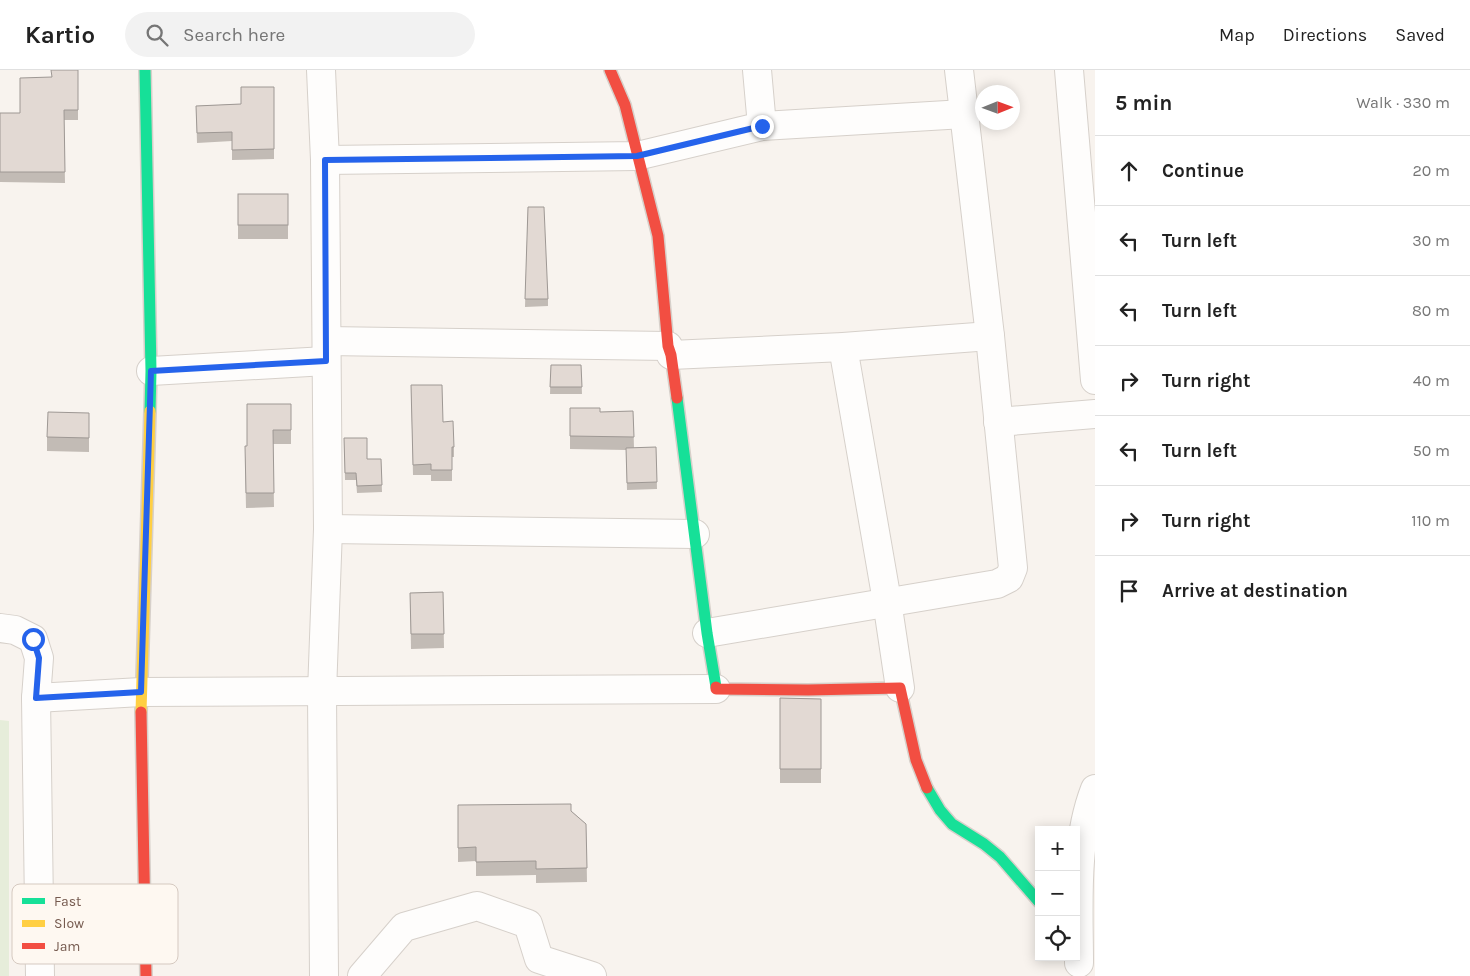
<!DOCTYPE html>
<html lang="en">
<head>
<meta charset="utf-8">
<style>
  :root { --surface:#fff; --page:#f2f2f2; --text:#222; --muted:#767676; --line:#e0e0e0 }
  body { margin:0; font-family:Karla,sans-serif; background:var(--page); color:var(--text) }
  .controls { position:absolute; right:15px; bottom:15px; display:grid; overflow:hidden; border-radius:0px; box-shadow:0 2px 12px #0003 }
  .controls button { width:45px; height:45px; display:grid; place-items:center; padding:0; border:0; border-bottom:1px solid var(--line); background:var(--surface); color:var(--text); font:25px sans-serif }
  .compass { position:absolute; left:975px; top:15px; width:45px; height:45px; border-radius:50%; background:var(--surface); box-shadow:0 2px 12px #0003; rotate:89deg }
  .stop { position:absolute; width:15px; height:15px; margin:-11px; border:4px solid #2563eb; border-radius:50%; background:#fff }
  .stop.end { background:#2563eb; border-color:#fff; box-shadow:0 1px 5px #0008 }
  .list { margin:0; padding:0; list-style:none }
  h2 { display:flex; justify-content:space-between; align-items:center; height:65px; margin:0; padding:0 20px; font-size:21px }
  h2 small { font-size:16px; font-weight:400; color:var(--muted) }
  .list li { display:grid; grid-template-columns:32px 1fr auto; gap:15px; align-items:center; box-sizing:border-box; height:70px; padding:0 20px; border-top:1px solid var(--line) }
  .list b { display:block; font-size:19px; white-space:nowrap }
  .list em { font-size:16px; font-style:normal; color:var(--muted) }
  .icon { flex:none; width:28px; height:28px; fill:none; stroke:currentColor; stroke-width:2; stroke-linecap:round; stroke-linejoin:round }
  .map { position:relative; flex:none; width:1095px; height:906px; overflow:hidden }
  header { display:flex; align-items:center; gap:30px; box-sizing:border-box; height:70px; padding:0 25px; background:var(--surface); border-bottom:1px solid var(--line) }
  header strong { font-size:24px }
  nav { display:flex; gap:28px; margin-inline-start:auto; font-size:18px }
  .search { width:350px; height:45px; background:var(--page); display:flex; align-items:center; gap:12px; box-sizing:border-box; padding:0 18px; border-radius:28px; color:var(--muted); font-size:19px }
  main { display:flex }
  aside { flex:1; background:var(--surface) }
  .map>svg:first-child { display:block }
  .green { fill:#e6edda }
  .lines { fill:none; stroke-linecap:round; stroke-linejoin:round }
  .street-casing { stroke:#d6d0ca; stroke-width:30 }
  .fast-casing { stroke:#d7d0ca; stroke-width:14 }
  .slow-casing { stroke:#d7d0ca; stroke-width:14 }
  .jam-casing { stroke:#d7d0ca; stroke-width:14 }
  .street { stroke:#fefdfc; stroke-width:28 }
  .fast { stroke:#16e098; stroke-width:11 }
  .slow { stroke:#ffcf43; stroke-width:11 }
  .jam { stroke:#f24e42; stroke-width:11 }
  .wall { fill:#c2bbb5 }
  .building { fill:#e2d9d3; stroke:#9e9894 }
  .route { stroke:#2563eb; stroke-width:6 }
  .key { fill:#fef8f1; stroke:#d5c9c0; stroke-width:1 }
  .key-label { font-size:14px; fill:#755a4f }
</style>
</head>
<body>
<header>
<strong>Kartio</strong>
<div class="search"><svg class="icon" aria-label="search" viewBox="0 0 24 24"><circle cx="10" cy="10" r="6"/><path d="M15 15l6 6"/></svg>Search here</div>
<nav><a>Map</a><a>Directions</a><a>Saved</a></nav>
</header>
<main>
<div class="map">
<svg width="1095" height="906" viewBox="0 0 1095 906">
  <rect width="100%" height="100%" fill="#f8f3ee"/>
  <polygon class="green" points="0,650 9,651 9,906 0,906"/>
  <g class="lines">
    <defs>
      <g id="street">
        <polyline points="321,0 325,90 328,459 322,622 324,906"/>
        <polyline points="757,0 762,56"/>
        <polyline points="1069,0 1095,310"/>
        <polyline points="325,90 637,86 762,56 964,44"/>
        <polyline points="327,271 668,276"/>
        <polyline points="843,277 887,531 900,618"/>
        <polyline points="671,285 843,277 990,266"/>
        <polyline points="151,301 326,291"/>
        <polyline points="998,352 1095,344"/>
        <polyline points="328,459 695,464"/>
        <polyline points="0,558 15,560 33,569 39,588 36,628 40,906"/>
        <polyline points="707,563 997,514 1009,508 1013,498 990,266 959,0"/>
        <polyline points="36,628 141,622 716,619"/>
        <path d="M1079,893C1079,836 1074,773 1095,719"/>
        <polyline points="362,906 404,857 477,836 528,854 539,889 592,906"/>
      </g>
      <g id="fast">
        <polyline points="145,0 151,301 150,341"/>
        <polyline points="677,328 707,563 716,617"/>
        <polyline points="927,718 940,740 952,754 984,774 1000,787 1039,832"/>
      </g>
      <polyline id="slow" points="141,642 150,341"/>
      <g id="jam">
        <polyline points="610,0 625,35 658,166 668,276 671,285 677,328"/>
        <polyline points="716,617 716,619 808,620 900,618 916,690 927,718"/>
        <polyline points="141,642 146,906"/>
      </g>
    </defs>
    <use href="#street" class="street-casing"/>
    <use href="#fast" class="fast-casing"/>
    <use href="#slow" class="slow-casing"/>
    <use href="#jam" class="jam-casing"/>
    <use href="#street" class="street"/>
    <use href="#fast" class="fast"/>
    <use href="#slow" class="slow"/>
    <use href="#jam" class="jam"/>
  </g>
  <g class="wall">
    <polygon points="78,0 78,50 64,50 65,113 0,112 0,43 20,43 51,7"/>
    <polygon points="274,17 274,89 232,90 232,71 197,73 196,36 241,34"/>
    <rect x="238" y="124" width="50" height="45"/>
    <polygon points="528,137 548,229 548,236 525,237"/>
    <polygon points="551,295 581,295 582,324 550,324"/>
    <polygon points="411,315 443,352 454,377 454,387 452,387 452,411 431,411 431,405 413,405"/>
    <polygon points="291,334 291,374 273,374 274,437 246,438 245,390 247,376"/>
    <polygon points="570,338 600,342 633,341 634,378 656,377 657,419 627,420 626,380 570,379"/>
    <polygon points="89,357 89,382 47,381 47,367"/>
    <polygon points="344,368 367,389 381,389 382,422 357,423 356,410 345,410"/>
    <polygon points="443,522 444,578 411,579 410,523"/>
    <polygon points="780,628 821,629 821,713 780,713"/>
    <polygon points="458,735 571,741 586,754 587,812 536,813 536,805 476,806 476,791 458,792"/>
  </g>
  <g class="building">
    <polygon points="51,0 78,0 78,40 64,40 65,102 0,102 0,43 20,43 20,8 52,7"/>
    <polygon points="241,17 274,17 274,79 232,80 232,62 197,63 196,36 241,34"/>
    <rect x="238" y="124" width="50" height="31"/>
    <polygon points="528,137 544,137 548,229 525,229"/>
    <polygon points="551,295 581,295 582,317 550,317"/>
    <polygon points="411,315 442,315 443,352 453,351 454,377 452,377 452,400 431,400 431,394 413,395"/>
    <polygon points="247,334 291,334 291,360 273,360 274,423 246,423 245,376 247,376"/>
    <polygon points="570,338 600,338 600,342 633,341 634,367 570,366"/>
    <polygon points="48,342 89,343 89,368 47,367"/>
    <polygon points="344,368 367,368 367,389 381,389 382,415 357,416 356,403 345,403"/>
    <polygon points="656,377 657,412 627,413 626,378"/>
    <polygon points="443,522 444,564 411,564 410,523"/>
    <polygon points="780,628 821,629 821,699 780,699"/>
    <polygon points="571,734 571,741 586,754 587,798 536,799 536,791 476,792 476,777 458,778 458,735"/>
  </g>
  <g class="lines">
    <polyline class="route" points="33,569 39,588 36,628 141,622 151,301 326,291 325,90 637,86 762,56"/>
  </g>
  <rect x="12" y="814" width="166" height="80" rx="8" class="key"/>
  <rect x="22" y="828" width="23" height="6" fill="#16e098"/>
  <rect x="22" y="850" width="23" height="7" fill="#ffcf43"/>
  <rect x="22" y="873" width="23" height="6" fill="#f24e42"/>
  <g class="key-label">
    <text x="54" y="836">Fast</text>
    <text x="54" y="858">Slow</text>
    <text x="54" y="881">Jam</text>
  </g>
</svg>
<div class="controls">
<button>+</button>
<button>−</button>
<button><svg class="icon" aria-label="locate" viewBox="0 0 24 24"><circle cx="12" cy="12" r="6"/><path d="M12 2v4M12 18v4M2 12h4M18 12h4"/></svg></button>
</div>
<svg class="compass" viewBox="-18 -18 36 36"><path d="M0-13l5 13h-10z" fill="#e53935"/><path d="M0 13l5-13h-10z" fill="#767676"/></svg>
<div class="stop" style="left:33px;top:569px"></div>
<div class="stop end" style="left:762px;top:56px"></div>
</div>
<aside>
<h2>5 min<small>Walk · 330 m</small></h2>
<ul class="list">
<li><svg class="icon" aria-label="ahead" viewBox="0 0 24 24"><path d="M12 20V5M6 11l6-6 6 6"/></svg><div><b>Continue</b></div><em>20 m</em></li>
<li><svg class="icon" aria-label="left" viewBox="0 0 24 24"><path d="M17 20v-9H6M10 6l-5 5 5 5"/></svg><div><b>Turn left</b></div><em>30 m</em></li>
<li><svg class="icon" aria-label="left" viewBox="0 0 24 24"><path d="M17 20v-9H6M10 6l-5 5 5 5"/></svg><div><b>Turn left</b></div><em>80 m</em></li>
<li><svg class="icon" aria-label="right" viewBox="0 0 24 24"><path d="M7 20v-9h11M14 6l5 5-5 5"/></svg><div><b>Turn right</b></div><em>40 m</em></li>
<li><svg class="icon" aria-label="left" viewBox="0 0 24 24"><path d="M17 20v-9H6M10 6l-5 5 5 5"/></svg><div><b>Turn left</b></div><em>50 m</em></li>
<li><svg class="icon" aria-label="right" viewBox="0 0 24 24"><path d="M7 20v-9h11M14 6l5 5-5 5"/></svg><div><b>Turn right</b></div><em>110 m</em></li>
<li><svg class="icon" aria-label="arrive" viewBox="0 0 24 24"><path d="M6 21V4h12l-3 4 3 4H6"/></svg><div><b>Arrive at destination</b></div></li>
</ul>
</aside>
</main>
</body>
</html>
